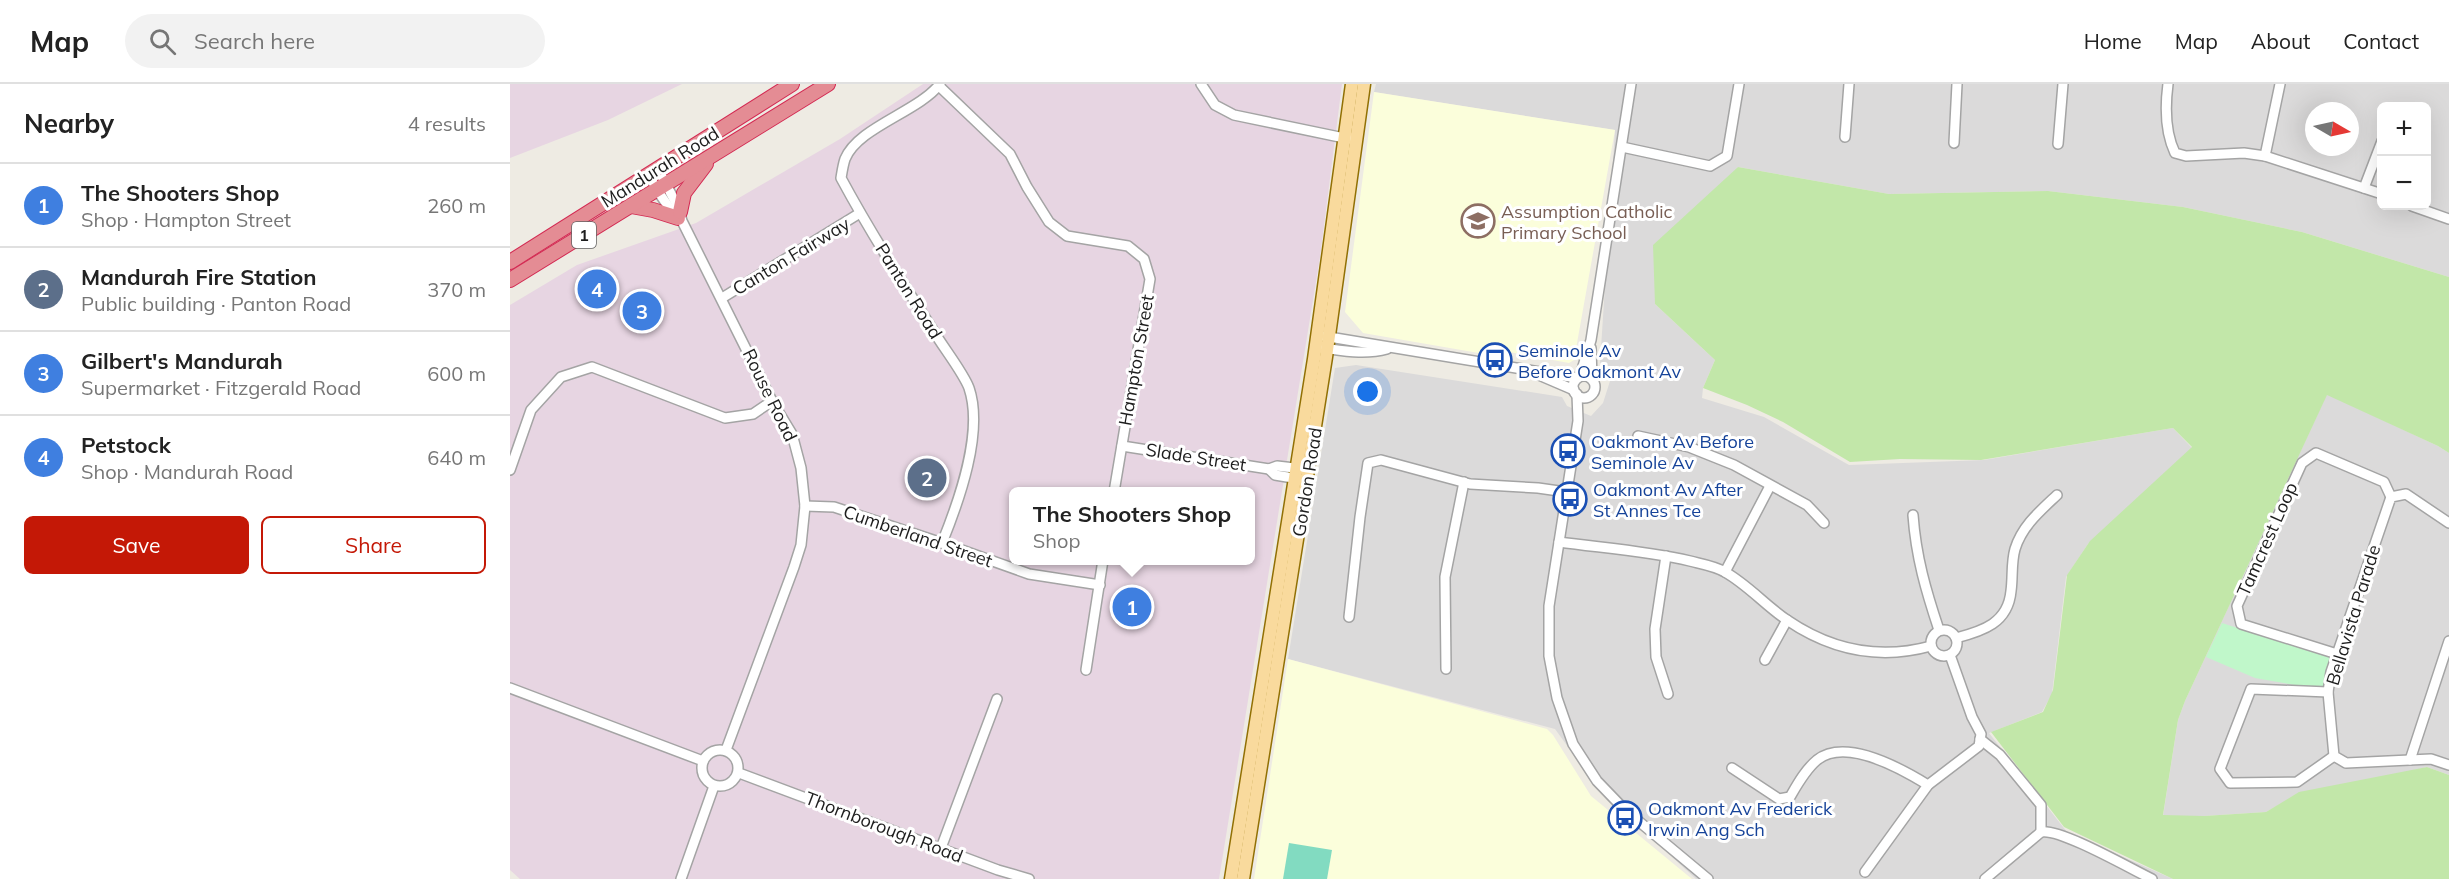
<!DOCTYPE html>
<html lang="en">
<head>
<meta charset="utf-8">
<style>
  :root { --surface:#fff; --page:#f2f2f2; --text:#222; --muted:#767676; --line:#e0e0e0; --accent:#c41806 }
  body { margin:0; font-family:Mulish,sans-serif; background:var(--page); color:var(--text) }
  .controls { position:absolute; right:18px; top:18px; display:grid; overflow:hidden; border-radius:9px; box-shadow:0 6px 24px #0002 }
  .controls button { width:54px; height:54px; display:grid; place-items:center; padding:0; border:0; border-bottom:2px solid var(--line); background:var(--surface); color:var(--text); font:30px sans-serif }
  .compass { position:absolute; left:1795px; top:18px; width:54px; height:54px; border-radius:50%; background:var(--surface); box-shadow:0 6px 24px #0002; rotate:99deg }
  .you { position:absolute; left:858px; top:308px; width:21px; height:21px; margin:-15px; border:4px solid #fff; border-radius:50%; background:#1a73e8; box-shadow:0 0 0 9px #1a73e833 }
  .badge { display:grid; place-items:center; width:39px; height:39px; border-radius:50%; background:var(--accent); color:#fff; font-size:20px; font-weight:700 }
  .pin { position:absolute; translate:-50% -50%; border:3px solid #fff; box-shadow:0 2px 6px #0006 }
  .popup { position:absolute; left:499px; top:403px; width:246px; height:78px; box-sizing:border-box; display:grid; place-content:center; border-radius:9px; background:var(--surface); filter:drop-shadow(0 2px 4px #0005); font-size:20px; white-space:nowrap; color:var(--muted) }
  .popup b { font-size:22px; color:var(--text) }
  .popup::after { content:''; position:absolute; left:50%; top:100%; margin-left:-12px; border:12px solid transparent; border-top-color:var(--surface) }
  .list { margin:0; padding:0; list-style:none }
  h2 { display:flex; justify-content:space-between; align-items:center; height:78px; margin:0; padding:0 24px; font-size:26px }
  h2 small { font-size:20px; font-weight:400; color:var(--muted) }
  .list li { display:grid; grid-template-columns:39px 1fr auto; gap:18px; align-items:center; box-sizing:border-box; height:84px; padding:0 24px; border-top:2px solid var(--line) }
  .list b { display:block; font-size:22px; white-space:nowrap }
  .list p { margin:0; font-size:20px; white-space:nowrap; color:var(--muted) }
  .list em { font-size:20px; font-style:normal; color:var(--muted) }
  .actions { display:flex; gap:12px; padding:18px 24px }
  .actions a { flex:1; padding:14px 0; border:2px solid var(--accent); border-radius:9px; text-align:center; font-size:21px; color:var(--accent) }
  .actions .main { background:var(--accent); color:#fff }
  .icon { flex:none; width:33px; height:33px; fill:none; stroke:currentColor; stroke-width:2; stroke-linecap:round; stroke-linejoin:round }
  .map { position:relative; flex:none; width:1939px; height:795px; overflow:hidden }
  header { display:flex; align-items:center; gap:36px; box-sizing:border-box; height:84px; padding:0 30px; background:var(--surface); border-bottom:2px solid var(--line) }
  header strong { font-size:28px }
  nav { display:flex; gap:33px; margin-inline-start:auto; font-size:21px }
  .search { width:420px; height:54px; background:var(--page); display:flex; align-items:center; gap:15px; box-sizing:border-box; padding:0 21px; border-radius:33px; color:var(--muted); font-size:22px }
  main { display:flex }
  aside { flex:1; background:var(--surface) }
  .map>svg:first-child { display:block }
  .residential { fill:#dbdada; fill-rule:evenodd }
  .industrial { fill:#e7d5e2; fill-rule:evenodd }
  .education { fill:#fbfedb }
  .grass { fill:#c2e7a9 }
  .park { fill:#c0f7ca }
  .pitch { fill:#82dbc1 }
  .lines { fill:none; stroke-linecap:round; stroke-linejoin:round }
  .minor-casing { stroke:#a4a4a4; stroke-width:12 }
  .major-casing { stroke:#917004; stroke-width:15 }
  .highway-casing { stroke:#d32952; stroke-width:16 }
  .minor { stroke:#fff; stroke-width:9 }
  .major { stroke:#f9da9d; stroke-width:12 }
  .highway { stroke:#e48c94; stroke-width:14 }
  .labels { text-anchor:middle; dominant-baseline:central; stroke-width:6; stroke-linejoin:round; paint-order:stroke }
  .shield { fill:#fff; stroke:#616161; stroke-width:1.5 }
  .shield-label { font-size:16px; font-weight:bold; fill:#1d1d1d }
  .street-label { font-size:18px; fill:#1d1d1d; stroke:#fff }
  .education-label { font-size:18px; fill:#785e54; stroke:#fff; text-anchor:start }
  .transit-label { font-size:18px; fill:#164399; stroke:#fff; text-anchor:start }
</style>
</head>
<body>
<header>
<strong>Map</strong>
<div class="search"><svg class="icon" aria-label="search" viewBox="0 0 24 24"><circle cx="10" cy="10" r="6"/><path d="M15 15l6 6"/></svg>Search here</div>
<nav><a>Home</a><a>Map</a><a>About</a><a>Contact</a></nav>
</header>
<main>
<aside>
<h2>Nearby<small>4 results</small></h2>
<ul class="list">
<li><span class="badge" style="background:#3f7fe0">1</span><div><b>The Shooters Shop</b><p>Shop · Hampton Street</p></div><em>260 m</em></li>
<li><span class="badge" style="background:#5c6f8a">2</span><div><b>Mandurah Fire Station</b><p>Public building · Panton Road</p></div><em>370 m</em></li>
<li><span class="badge" style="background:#3f7fe0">3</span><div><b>Gilbert's Mandurah</b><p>Supermarket · Fitzgerald Road</p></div><em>600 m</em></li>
<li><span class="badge" style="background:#3f7fe0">4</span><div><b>Petstock</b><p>Shop · Mandurah Road</p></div><em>640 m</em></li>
</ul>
<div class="actions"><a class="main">Save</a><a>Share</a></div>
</aside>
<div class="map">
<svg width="1939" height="795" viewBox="0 0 1939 795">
  <rect width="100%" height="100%" fill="#eeebe3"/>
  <g class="residential">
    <path d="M866,0H1939V193L1792,148L1673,123L1538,107L1379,110L1228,83L1145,220L1205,276L1193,304L1192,314L1254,333L1339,381L1474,376L1663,344L1682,364L1578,460L1556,493L1542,610L1532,628L1479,649L1557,748L1663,795H1186L1090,707L1045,645L778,575L825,284L846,281L1052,313L1057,322L1081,332L1093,319L1100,297V290L1090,280L1105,46L864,8ZM1872,22H1916V122H1872ZM1804,27H1840V63H1804Z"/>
    <polygon points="1817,310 1928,362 1939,369 1939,691 1917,683 1772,719 1756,728 1694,732 1653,732 1668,636 1675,617"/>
  </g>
  <g class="industrial">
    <polygon points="0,0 172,0 98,36 0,74"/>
    <path d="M413,0H832L810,173L709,795H10L0,786V221L67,181L186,139L330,55ZM504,408H740V476H504Z"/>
  </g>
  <g class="education">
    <polygon points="864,8 1105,46 1064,276 1059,279 999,268 986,272 853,249 835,228"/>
    <polygon points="778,575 1037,645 1043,651 1081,712 1182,795 744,795"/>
  </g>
  <polygon class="grass" points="1228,83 1379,110 1538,107 1673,123 1792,148 1939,193 1939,369 1928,362 1817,311 1675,617 1668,636 1653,731 1694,732 1756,728 1789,708 1917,683 1939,691 1939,795 1663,795 1554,743 1481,648 1533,628 1543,606 1557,491 1580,457 1682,363 1663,344 1471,376 1390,375 1340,378 1273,338 1237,321 1193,304 1205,276 1145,220 1143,161"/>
  <polygon class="park" points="1712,539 1821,574 1815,588 1814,606 1745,594 1696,573"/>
  <polygon class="pitch" points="779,759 822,766 817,795 773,795"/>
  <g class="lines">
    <defs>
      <g id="minor">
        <path d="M430,0C408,28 348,43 335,75C333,81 332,88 331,94C359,146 391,196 423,246C432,262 453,288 459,304C474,348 449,417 432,459"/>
        <polyline points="691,0 705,21 724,31 839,55"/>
        <path d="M1658,0C1655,23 1655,48 1665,69L1676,72L1734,69L1755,72L1872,110"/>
        <polyline points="429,2 500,70 517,103 539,138 557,152 618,162 634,175 640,195 604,408"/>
        <polyline points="1335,53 1339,0"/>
        <polyline points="1444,59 1447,0"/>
        <polyline points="1548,60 1553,0"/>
        <polyline points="1112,63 1200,82 1217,72 1229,0"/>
        <polyline points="1755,72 1770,0"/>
        <polyline points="148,85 168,123 172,137 262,317 282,350 291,384 295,422 291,461 284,483 216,666"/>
        <polyline points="139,91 147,106 165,132"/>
        <polyline points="1854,104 1872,57"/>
        <polyline points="1902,122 1939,135"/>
        <polyline points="212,214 350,129"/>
        <polyline points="813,252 1067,294"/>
        <path d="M813,264C835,267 855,271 877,265"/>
        <polyline points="1081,264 1082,295"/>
        <polyline points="1029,291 1064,306"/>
        <polyline points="1070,292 1081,256 1121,0"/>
        <circle cx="1074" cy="303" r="11"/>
        <polyline points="1067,310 1068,337 1039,522 1039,572 1047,614 1063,660 1087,697 1114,725 1198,795"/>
        <polyline points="1128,352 1179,363 1224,381 1297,421 1314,439"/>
        <polyline points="612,362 759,385 767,382 793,385"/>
        <polyline points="759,385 765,391 789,395"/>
        <polyline points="0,386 21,326 51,293 82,283 215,334 243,330 262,317"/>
        <polyline points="295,422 324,423 432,459 519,490 590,501"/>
        <path d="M1403,431C1406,473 1416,507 1429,546"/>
        <polyline points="1939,439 1896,410 1881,413 1821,588 1818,608 1824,672 1836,679 1921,675 1939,681"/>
        <path d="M1049,458C1093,464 1137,467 1180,477C1192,480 1205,482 1215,488C1238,501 1256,522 1277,536C1321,566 1370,576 1421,562"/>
        <polyline points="1156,472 1145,545 1146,573 1158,610"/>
        <polyline points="1215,488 1260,402"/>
        <polyline points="839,533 850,433 858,379 871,376 960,400 1028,404 1056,408"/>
        <circle cx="1434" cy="559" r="13"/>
        <path d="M1446,554C1473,547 1498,539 1501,507C1503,493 1501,479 1505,465C1512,442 1530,427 1547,411"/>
        <polyline points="1827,570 1731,540 1727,522 1792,379 1806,369 1874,398 1881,413"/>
        <polyline points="1255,576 1277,536"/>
        <polyline points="936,585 935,493 954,398"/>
        <polyline points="576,586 593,476"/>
        <polyline points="0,604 193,677"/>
        <polyline points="1818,608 1741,605 1710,685 1720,699 1787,698 1824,672"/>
        <polyline points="1470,655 1490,671 1531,721 1531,748"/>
        <circle cx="210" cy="684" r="18"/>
        <polyline points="1900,676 1939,557"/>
        <path d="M1222,684L1269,715L1280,713C1287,701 1295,686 1307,676C1336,653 1392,685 1418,701"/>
        <polyline points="229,689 488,786 519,795"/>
        <polyline points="431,764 487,615"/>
        <polyline points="1355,788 1418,701 1469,662 1471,650 1462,633 1440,571"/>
        <polyline points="171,795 204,702"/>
        <path d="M1475,795L1531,748C1550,744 1621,785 1642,795"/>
      </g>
      <g id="major">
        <polyline points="721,795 804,275 842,0"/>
        <polyline points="733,795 816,273 854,0"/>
      </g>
      <g id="highway">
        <polyline points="121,122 143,126 168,134"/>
        <polyline points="170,128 174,109 196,80"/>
        <polyline points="0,178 282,0"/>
        <polyline points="0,196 318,0"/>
      </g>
    </defs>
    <use href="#minor" class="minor-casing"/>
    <use href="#major" class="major-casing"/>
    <use href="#highway" class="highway-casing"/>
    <use href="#minor" class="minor"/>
    <use href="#major" class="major"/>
    <use href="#highway" class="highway"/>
  </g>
  <defs>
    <symbol id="school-ring" viewBox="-11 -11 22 22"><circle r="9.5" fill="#fff" stroke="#8d6e63" stroke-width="1.5"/><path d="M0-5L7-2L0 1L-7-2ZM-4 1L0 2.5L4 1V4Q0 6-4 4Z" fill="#8d6e63"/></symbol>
    <symbol id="bus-ring" viewBox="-11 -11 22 22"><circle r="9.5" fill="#fff" stroke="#1a4fb4" stroke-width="1.5"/><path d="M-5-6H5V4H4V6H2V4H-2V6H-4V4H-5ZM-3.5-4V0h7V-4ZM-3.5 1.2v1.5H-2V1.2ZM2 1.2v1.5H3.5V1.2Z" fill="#1a4fb4"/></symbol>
  </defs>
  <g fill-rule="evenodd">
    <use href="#school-ring" x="949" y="118" width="38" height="38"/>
    <use href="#bus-ring" x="966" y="257" width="38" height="38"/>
    <use href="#bus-ring" x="1039" y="348" width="38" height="38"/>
    <use href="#bus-ring" x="1041" y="396" width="38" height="38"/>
    <use href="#bus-ring" x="1096" y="715" width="38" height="38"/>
  </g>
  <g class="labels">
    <rect class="shield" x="62" y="138" width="24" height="26" rx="4.5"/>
    <g class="shield-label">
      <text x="74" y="151">1</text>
    </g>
    <g class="street-label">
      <text transform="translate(150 83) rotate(-32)">Mandurah Road</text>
      <text transform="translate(281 172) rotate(-31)">Canton Fairway</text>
      <text transform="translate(399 207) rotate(58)">Panton Road</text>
      <text transform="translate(626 276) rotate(-80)">Hampton Street</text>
      <text transform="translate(260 311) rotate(64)">Rouse Road</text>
      <text transform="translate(686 373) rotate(9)">Slade Street</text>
      <text transform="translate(797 398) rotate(-81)">Gordon Road</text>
      <text transform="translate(408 452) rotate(19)">Cumberland Street</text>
      <text transform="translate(1757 455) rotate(-66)">Tamcrest Loop</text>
      <text transform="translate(1843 531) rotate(-73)">Bellavista Parade</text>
      <text transform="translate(374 743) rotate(21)">Thornborough Road</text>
    </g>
    <g class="education-label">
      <text x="991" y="127">Assumption Catholic<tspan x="991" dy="21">Primary School</tspan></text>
    </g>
    <g class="transit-label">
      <text x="1008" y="266">Seminole Av<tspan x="1008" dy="21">Before Oakmont Av</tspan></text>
      <text x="1081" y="357">Oakmont Av Before<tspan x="1081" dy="21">Seminole Av</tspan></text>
      <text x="1083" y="405">Oakmont Av After<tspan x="1083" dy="21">St Annes Tce</tspan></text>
      <text x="1138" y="724">Oakmont Av Frederick<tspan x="1138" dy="21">Irwin Ang Sch</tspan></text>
    </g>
  </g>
</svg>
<div class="controls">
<button>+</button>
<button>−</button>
</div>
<svg class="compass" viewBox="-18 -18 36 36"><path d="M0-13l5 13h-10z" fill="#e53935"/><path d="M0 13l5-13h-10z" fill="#767676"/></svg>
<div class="you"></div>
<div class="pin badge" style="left:622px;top:523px;background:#3f7fe0">1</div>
<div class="popup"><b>The Shooters Shop</b>Shop</div>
<div class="pin badge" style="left:417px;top:394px;background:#5c6f8a">2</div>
<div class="pin badge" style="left:132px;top:227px;background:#3f7fe0">3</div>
<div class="pin badge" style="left:87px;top:205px;background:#3f7fe0">4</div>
</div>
</main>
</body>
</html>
